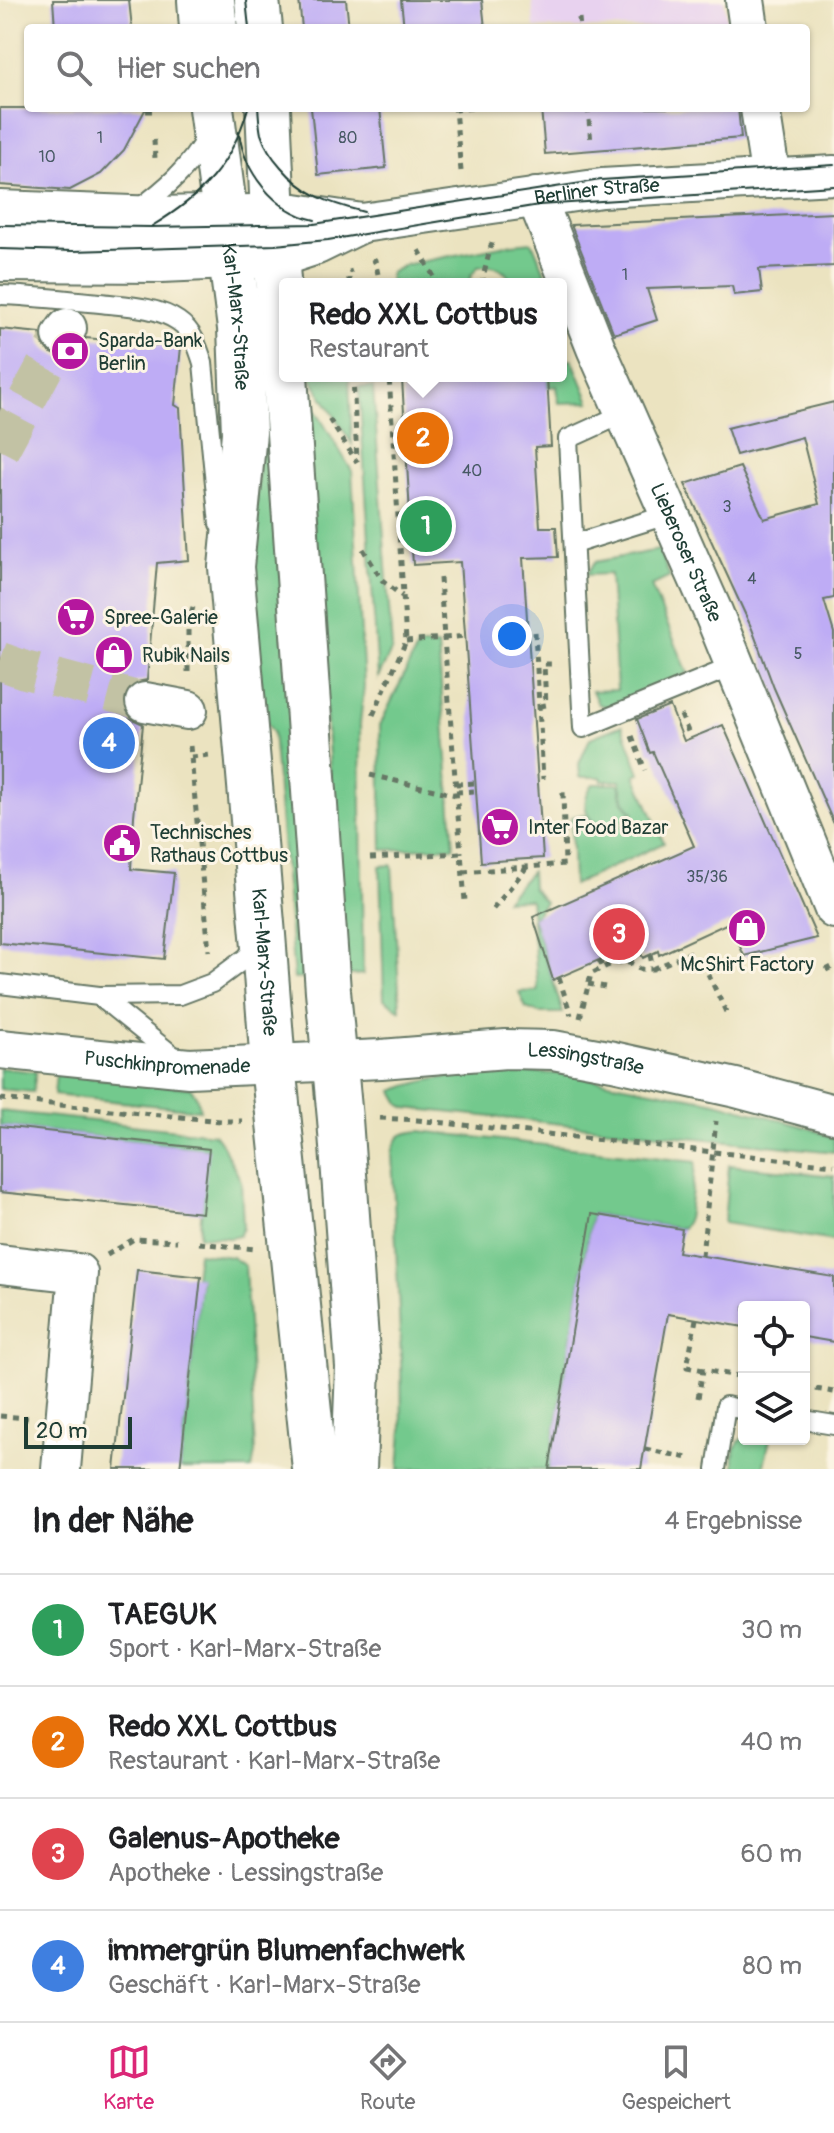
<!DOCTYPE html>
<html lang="de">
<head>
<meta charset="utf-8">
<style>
  :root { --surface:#fff; --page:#f2f2f2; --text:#202124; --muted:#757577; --line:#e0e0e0; --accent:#db2777 }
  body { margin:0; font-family:Pangolin,sans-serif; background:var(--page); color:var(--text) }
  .controls { position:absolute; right:24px; bottom:24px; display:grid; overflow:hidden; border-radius:8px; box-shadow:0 2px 6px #0004 }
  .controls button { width:72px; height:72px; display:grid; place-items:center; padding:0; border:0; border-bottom:2px solid var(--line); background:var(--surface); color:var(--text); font:40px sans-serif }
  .scale { position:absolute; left:24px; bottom:20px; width:108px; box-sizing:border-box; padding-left:8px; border:4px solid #1f3d34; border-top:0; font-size:22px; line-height:28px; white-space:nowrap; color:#1f3d34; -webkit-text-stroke:6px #fcf5e5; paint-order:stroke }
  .you { position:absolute; left:512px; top:636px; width:28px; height:28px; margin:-20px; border:6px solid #fff; border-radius:50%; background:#1a73e8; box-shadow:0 0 0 12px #1a73e833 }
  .badge { display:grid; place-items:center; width:52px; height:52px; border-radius:50%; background:var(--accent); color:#fff; font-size:26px; font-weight:700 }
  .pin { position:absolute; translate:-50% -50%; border:4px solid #fff; box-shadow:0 2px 8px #0006 }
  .popup { position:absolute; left:279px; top:278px; width:288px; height:104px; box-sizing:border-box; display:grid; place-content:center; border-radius:8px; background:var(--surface); filter:drop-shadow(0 2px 6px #0005); font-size:26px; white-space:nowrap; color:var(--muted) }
  .popup b { font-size:30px; color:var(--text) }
  .popup::after { content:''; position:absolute; left:50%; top:100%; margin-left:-16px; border:16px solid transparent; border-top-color:var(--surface) }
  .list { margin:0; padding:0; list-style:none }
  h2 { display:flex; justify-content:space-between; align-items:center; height:104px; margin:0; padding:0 32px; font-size:34px }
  h2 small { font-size:26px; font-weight:400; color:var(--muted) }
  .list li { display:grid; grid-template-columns:52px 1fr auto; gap:24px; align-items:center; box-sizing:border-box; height:112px; padding:0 32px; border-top:2px solid var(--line) }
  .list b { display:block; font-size:30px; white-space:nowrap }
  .list p { margin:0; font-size:26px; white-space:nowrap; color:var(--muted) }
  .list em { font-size:26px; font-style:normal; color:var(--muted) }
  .icon { flex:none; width:44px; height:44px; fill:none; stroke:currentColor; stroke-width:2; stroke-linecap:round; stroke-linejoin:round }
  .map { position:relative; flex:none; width:834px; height:1469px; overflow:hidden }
  .search { position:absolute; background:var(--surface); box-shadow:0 2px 6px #0004; left:24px; right:24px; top:24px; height:88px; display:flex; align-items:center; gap:20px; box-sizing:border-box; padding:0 28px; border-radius:8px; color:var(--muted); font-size:30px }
  .sheet { height:552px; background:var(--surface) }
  nav { display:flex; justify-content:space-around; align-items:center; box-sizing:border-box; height:112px; border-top:2px solid var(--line); background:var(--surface); font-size:22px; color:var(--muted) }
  nav a { display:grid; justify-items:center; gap:4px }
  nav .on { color:var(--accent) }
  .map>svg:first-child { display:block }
  .built { fill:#e8d2ef }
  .green { fill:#73c98d; stroke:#498360; stroke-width:2 }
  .building { fill:#beacf5 }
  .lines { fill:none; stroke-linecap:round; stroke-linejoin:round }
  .street-tunnel { stroke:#c2c2a4; stroke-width:38; stroke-dasharray:38 19; stroke-linecap:butt }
  .lane-casing { stroke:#667765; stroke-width:22 }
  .street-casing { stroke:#667765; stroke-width:42 }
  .secondary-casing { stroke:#667765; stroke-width:48 }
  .path { stroke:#667765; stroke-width:5; stroke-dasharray:6 6; stroke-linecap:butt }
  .lane { stroke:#fff; stroke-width:18 }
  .street { stroke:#fff; stroke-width:38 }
  .secondary { stroke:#fff; stroke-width:44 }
  .tram { stroke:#1f3d34; stroke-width:2 }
  .labels { text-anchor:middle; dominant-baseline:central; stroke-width:6; stroke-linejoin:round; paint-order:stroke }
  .number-label { font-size:16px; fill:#475964 }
  .street-label { font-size:20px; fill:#1f3d34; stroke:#fcf5e5 }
  .poi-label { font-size:20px; fill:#1f3d34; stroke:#fcf5e5; text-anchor:start }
</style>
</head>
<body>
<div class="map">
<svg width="834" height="1469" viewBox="0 0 834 1469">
  <rect width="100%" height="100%" fill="#fcf5e5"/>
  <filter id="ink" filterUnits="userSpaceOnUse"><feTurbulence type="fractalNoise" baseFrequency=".0125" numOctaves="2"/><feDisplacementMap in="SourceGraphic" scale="16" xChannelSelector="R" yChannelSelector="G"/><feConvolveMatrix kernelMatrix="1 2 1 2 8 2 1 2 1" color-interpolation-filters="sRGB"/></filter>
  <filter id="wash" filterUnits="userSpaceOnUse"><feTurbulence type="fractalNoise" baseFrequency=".006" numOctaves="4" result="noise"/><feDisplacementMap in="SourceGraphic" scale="32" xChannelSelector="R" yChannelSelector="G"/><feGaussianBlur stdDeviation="1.8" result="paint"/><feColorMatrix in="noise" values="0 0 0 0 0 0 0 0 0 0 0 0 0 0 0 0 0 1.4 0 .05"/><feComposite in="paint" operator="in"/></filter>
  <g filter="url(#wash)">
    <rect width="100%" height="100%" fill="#ebe3c0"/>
    <polygon class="built" points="532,0 724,0 728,28 534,28"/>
    <g class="green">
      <path d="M532,242L550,284H511C507,267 493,264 478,267L471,276L468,284H389L390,273L405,265L512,244Z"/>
      <polygon points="572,359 590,402 559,403 557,386 548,387 547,376 561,376 561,360"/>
      <polygon points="311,376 349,376 352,444 312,380"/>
      <polygon points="359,387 373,387 392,649 378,678"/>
      <polygon points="304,391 352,471 364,686 360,724 363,974 344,976"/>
      <polygon points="267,436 272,439 308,978 294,979 273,732 262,717 254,559 260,437"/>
      <polygon points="659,550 670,577 651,586 688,673 607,707 598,704 592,691 617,690 610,574 586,575 595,562"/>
      <polygon points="418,646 438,646 454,847 382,850 380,725"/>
      <path d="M622,725L640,773L635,775L664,843L573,885L571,817L584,814C601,834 619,835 634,813L625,802L620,781H602L601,777H580L579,764L590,738Z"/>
      <path d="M593,784H619L623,802L631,812C608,845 569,815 593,784Z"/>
      <polygon points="392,865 400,1010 384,999 380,866"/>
      <polygon points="531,872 532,888 545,902 533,918 563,1013 539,1013 526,1008 519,992 538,991 530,899 505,900"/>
      <polygon points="0,1068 36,1072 33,1092 0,1089"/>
      <path d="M517,1072L565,1074L716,1102L809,1128L834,1138V1152L406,1108L401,1105L393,1091C432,1075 476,1074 517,1072Z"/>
      <polygon points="56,1074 191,1088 197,1098 200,1110 54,1095"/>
      <polygon points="0,1111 214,1134 222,1144 241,1181 243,1228 239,1236 230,1238 199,1236 208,1149 0,1126"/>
      <path d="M420,1131L696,1162L688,1219L682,1229L592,1214L549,1469H399L402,1431L401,1359L392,1153C397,1134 402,1133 420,1131Z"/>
      <polygon points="729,1165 834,1176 834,1241 724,1223"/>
      <polygon points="198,1253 232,1257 245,1266 255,1452 252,1469 180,1469 201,1278 195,1277"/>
      <path d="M744,1437V1439H770L763,1469H735C732,1459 734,1443 744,1437Z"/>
    </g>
    <g id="blocks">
      <g class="building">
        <polygon points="53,0 129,0 132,28 55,28"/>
        <polygon points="299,0 346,0 349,28 302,28"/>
        <polygon points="401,0 482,0 485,28 404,28"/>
        <polygon points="0,108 146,108 124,150 101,174 70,190 0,185"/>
        <polygon points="311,108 380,108 386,168 318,175"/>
        <polygon points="541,108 738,108 741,138 545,154"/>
        <polygon points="834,213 834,266 759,269 762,292 734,295 732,286 647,289 657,320 614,334 571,225"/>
        <polygon points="0,329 40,333 42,343 49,352 61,357 72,355 80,348 86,338 181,347 175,405 180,408 189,560 157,563 147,680 137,682 129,687 123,699 124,709 130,718 143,724 134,816 131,869 174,873 164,959 0,943"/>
        <polygon points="446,376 547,376 551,446 535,447 537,480 540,527 556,527 558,557 523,558 543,858 481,862 460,562 413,565 402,379"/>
        <polygon points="834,402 834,598 824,600 834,633 834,824 774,688 752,629 685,484 740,467 764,519 819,504 802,437 736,455 727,428"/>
        <polygon points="670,706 684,741 723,725 817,938 744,956 730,922 659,955 658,951 643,958 636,944 553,980 533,917 694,846 653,752 650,753 637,719"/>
        <polygon points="0,1126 209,1149 202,1213 0,1192"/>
        <polygon points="592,1214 682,1229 678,1252 834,1277 834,1342 804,1337 804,1307 744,1307 744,1327 668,1314 641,1469 549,1469"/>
        <polygon points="137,1270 201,1277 180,1469 115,1469"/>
      </g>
    </g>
  </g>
  <g filter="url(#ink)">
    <use href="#blocks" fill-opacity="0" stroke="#667765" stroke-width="2"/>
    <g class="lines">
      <g class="street-tunnel">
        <polyline points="0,450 62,335"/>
        <polyline points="0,661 25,670 145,702"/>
      </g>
      <defs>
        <g id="lane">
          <polyline points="225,0 228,28"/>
          <path d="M137,210C165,189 190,168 206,137"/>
          <polyline points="0,237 73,239 277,235"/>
          <path d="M0,295C33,296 66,300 100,303C125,306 156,306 178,321C193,331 198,347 203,363L219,524"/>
          <polyline points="625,413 568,439 583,728 734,666"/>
          <polyline points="574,544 670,514"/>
          <polyline points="0,984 99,996 180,995 212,983 247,957 257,943"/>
          <polyline points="99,996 181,1062"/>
          <polyline points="804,1420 834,1425"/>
          <polyline points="716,1469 726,1406 744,1410"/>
        </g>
        <g id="street">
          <polyline points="745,0 749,28"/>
          <polyline points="760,108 771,179"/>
          <path id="s1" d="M536,197L596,348L713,612L834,909"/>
          <path id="s2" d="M0,210L158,216L295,213L362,223L602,188L834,175"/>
          <polyline points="0,262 161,263 277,258 317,245 362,223"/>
          <polyline points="62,335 67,328"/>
          <polyline points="145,702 188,710"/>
          <path id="s3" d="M0,1049L189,1068L381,1059L506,1049L553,1050L613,1061L736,1088L834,1114"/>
          <polyline points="0,1264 78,1273 61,1469"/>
        </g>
        <g id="secondary">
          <polyline points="200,0 202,28"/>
          <polyline points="257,0 260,28"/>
          <path id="s4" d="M211,108L240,328L244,433L231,567L263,935L273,1065L315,1469"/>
          <polyline points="268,108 273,215 285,371"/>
          <polyline points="285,376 328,991 340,1119 358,1367 354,1469"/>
        </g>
      </defs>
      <use href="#lane" class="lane-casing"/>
      <use href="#street" class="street-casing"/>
      <use href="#secondary" class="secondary-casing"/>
      <g class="path">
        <polyline points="579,18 580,28"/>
        <polyline points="588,108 591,143"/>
        <polyline points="146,111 155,111"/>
        <polyline points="154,140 155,159"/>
        <polyline points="461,171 455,110 472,108"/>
        <polyline points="419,250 438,284"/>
        <polyline points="372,262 375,260 380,284"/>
        <polyline points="349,284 349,272 352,271"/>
        <polyline points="484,284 483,277 493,238"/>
        <polyline points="353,376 357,461"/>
        <polyline points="329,419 357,462"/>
        <polyline points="363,549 382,580 402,596"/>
        <polyline points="440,578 444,638 466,636"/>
        <polyline points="535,632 543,779"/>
        <polyline points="406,641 444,638 461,853"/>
        <polyline points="188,672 188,623 193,607"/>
        <polyline points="540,706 546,705 544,664 552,664 552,667"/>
        <polyline points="373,715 406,641 389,376"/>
        <polyline points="681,715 689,734"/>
        <polyline points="632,736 645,770"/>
        <polyline points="190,746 209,951"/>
        <polyline points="191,757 210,755"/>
        <polyline points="370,775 456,795"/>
        <polyline points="456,784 476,783"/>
        <polyline points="456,792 476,791"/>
        <polyline points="370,858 461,853 465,901"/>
        <polyline points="463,872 565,864 563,792"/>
        <polyline points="493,909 526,868"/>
        <polyline points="626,948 632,962"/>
        <polyline points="599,960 603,968"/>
        <polyline points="703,963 726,1012"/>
        <polyline points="653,969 696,950"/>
        <polyline points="826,970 834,966"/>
        <polyline points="559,978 571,1015"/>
        <polyline points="588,984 605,987"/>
        <path d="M580,1018L591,974C608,965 624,955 640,969H653L650,955"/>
        <polyline points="0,1099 221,1121 242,1121"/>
        <polyline points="380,1118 417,1120 834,1165"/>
        <polyline points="199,1243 255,1249"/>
        <polyline points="107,1255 134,1239 177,1241"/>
        <polyline points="702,1256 716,1121"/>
        <polyline points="696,1319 687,1367 703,1370"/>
        <polyline points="804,1387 834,1392"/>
        <polyline points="698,1398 703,1370 744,1377"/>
        <polyline points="0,1416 28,1418"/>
        <polyline points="645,1449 688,1458"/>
      </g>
      <use href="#lane" class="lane"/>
      <use href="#street" class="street"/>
      <use href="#secondary" class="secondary"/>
      <g class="tram">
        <polyline points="246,0 249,28"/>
        <path d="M258,108C259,116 259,125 261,134C265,147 272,157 281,167C305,195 328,203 364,212"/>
        <path d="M239,132C244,172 274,211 315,220"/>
        <polyline points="0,225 151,227 314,224 601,180 834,165"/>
        <path d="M152,226C202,196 231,166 248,108"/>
        <polyline points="0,249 73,251 275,245 328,240 539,205 834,186"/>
      </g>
    </g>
  </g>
  <defs>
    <symbol id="bank-disc" viewBox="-11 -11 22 22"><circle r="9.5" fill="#b5179e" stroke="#fcf5e5"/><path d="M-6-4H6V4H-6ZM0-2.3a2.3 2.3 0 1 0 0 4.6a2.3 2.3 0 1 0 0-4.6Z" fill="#fff"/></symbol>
    <symbol id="supermarket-disc" viewBox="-11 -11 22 22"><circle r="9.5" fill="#b5179e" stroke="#fcf5e5"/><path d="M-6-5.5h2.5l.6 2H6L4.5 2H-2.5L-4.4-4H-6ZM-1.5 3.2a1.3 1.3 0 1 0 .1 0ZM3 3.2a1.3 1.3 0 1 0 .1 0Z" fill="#fff"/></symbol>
    <symbol id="shop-disc" viewBox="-11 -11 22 22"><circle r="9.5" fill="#b5179e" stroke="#fcf5e5"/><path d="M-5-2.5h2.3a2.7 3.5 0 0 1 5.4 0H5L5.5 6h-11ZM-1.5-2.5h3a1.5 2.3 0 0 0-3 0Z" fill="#fff"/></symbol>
    <symbol id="civic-disc" viewBox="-11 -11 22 22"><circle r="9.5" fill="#b5179e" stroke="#fcf5e5"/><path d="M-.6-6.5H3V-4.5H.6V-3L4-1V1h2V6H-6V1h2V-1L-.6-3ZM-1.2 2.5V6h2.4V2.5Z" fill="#fff"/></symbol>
  </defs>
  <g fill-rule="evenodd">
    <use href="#bank-disc" x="48" y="329" width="44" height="44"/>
    <use href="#supermarket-disc" x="54" y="595" width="44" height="44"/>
    <use href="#shop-disc" x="92" y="633" width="44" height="44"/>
    <use href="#supermarket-disc" x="478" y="805" width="44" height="44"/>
    <use href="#civic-disc" x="100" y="821" width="44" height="44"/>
    <use href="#shop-disc" x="725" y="906" width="44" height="44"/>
  </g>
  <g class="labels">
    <g class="number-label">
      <text x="100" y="138">1</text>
      <text x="348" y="138">80</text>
      <text x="47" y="157">10</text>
      <text x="625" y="275">1</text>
      <text x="472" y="471">40</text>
      <text x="727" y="507">3</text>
      <text x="752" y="579">4</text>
      <text x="798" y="654">5</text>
      <text x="707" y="877">35/36</text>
    </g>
    <g class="street-label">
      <text stroke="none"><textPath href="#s2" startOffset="600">Berliner Straße</textPath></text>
      <text stroke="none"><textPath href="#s4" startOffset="210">Karl-Marx-Straße</textPath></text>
      <text stroke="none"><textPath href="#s1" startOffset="386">Lieberoser Straße</textPath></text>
      <text stroke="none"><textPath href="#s4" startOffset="858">Karl-Marx-Straße</textPath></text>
      <text stroke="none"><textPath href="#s3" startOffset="588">Lessingstraße</textPath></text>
      <text stroke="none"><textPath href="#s3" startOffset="168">Puschkinpromenade</textPath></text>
    </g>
    <g class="poi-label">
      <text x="98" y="340">Sparda-Bank<tspan x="98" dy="23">Berlin</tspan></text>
      <text x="104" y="617">Spree-Galerie</text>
      <text x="142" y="655">Rubik Nails</text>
      <text x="528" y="827">Inter Food Bazar</text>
      <text x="150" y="832">Technisches<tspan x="150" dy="23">Rathaus Cottbus</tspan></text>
      <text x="747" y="964" text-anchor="middle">McShirt Factory</text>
    </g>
  </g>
</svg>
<div class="controls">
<button><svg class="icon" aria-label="locate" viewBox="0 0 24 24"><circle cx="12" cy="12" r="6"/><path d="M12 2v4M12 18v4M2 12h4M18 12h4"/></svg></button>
<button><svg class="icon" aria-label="layers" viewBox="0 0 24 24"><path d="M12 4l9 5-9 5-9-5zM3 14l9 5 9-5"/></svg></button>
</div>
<div class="scale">20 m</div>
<div class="you"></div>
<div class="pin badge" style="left:426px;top:526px;background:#2e9e5b">1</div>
<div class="pin badge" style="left:423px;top:438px;background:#e8710a">2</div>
<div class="popup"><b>Redo XXL Cottbus</b>Restaurant</div>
<div class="pin badge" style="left:619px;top:934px;background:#e0444e">3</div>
<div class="pin badge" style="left:109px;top:743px;background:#3f7fe0">4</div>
<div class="search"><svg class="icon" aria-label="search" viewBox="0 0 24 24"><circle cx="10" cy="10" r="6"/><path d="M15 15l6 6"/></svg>Hier suchen</div>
</div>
<section class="sheet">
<h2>In der Nähe<small>4 Ergebnisse</small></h2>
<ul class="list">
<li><span class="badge" style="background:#2e9e5b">1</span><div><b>TAEGUK</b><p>Sport · Karl-Marx-Straße</p></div><em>30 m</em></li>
<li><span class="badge" style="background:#e8710a">2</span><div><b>Redo XXL Cottbus</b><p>Restaurant · Karl-Marx-Straße</p></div><em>40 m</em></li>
<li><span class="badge" style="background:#e0444e">3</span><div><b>Galenus-Apotheke</b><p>Apotheke · Lessingstraße</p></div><em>60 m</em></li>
<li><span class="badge" style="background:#3f7fe0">4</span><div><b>immergrün Blumenfachwerk</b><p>Geschäft · Karl-Marx-Straße</p></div><em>80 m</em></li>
</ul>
</section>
<nav>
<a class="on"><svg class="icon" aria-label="map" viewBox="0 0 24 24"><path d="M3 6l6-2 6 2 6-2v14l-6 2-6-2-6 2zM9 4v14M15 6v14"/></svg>Karte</a>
<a><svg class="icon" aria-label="directions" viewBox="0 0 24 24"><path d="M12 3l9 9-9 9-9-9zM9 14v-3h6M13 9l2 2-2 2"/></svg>Route</a>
<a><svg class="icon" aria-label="saved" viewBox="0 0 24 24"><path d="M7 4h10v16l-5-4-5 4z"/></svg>Gespeichert</a>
</nav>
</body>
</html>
